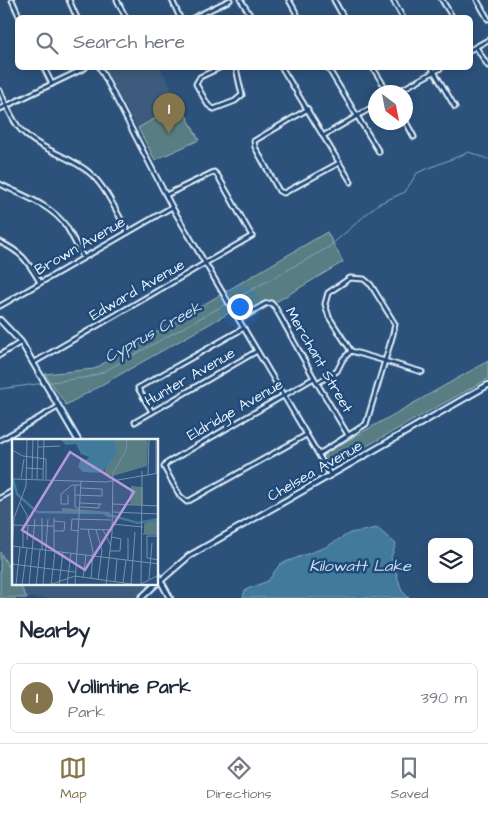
<!DOCTYPE html>
<html lang="en">
<head>
<meta charset="utf-8">
<style>
  :root { --surface:#fff; --page:#f6f6f7; --text:#1f2937; --muted:#747a83; --line:#e0e1e3; --accent:#84754c }
  body { margin:0; font-family:"Architects Daughter",sans-serif; background:var(--page); color:var(--text) }
  .controls { position:absolute; right:15px; bottom:15px; display:grid; overflow:hidden; border-radius:8px; box-shadow:0 2px 12px #0003 }
  .controls button { width:45px; height:45px; display:grid; place-items:center; padding:0; border:0; border-bottom:1px solid var(--line); background:var(--surface); color:var(--text); font:25px sans-serif }
  .compass { position:absolute; left:368px; top:85px; width:45px; height:45px; border-radius:50%; background:var(--surface); box-shadow:0 2px 12px #0003; rotate:148deg }
  .you { position:absolute; left:239px; top:306px; width:18px; height:18px; margin:-12px; border:4px solid #fff; border-radius:50%; background:#1a73e8; box-shadow:0 0 0 8px #1a73e833 }
  .badge { display:grid; place-items:center; width:32px; height:32px; border-radius:50%; background:var(--accent); color:#fff; font-size:16px; font-weight:700 }
  .pin { position:absolute; translate:-50% -41px; filter:drop-shadow(0 1px 2px #0008) }
  .pin::after { content:''; position:absolute; top:26px; width:18px; height:15px; background:inherit; clip-path:polygon(0 0,100% 0,50% 100%) }
  .list { margin:0; padding:0; list-style:none }
  h2 { display:flex; justify-content:space-between; align-items:center; height:65px; margin:0; padding:0 20px; font-size:21px }
  h2 small { font-size:16px; font-weight:400; color:var(--muted) }
  .list li { display:grid; grid-template-columns:32px 1fr auto; gap:15px; align-items:center; box-sizing:border-box; height:70px; margin:0 10px 10px; padding:0 10px; border:1px solid var(--line); border-radius:8px }
  .list b { display:block; font-size:19px; white-space:nowrap }
  .list p { margin:0; font-size:16px; white-space:nowrap; color:var(--muted) }
  .list em { font-size:16px; font-style:normal; color:var(--muted) }
  .icon { flex:none; width:28px; height:28px; fill:none; stroke:currentColor; stroke-width:2; stroke-linecap:round; stroke-linejoin:round }
  .map { position:relative; flex:none; width:488px; height:598px; overflow:hidden }
  .search { position:absolute; background:var(--surface); box-shadow:0 2px 12px #0003; left:15px; right:15px; top:15px; height:55px; display:flex; align-items:center; gap:12px; box-sizing:border-box; padding:0 18px; border-radius:8px; color:var(--muted); font-size:19px }
  .sheet { height:145px; background:var(--surface) }
  nav { display:flex; justify-content:space-around; align-items:center; box-sizing:border-box; height:70px; border-top:1px solid var(--line); background:var(--surface); font-size:14px; color:var(--muted) }
  nav a { display:grid; justify-items:center; gap:2px }
  nav .on { color:var(--accent) }
  .map>svg:first-child { display:block }
  .built { fill:#3c5b7d }
  .green { fill:#587d83; stroke:#a0b7be }
  .water { fill:#427a9c; stroke:#84aac1 }
  .lines { fill:none; stroke-linecap:round; stroke-linejoin:round }
  .stream { stroke:#84aac1; stroke-width:1 }
  .minor-casing { stroke:#e8f1f8; stroke-width:7 }
  .major-casing { stroke:#e8f1f8; stroke-width:8 }
  .minor { stroke:#1f4a7a; stroke-width:3 }
  .major { stroke:#1f4a7a; stroke-width:4 }
  .labels { text-anchor:middle; dominant-baseline:central; stroke-width:5; stroke-linejoin:round; paint-order:stroke }
  .street-label { font-size:15px; fill:#e8f1f8; stroke:#1f4a7a }
  .water-label { font-size:16px; font-style:italic; fill:#cfdfea; stroke:#1f4a7a }
  .inset-river { fill:none; stroke:#427a9c; stroke-width:2.5 }
  .inset-road { fill:none; stroke:#7792ad; stroke-width:1 }
  .view { fill:#b798de; fill-opacity:0.15; stroke:#b798de; stroke-width:2.5 }
  .inset-edge { fill:none; stroke:#e8f1f8; stroke-width:2.5 }
</style>
</head>
<body>
<div class="map">
<svg width="488" height="598" viewBox="0 0 488 598">
  <rect width="100%" height="100%" fill="#2c527b"/>
  <filter id="ink" filterUnits="userSpaceOnUse"><feTurbulence type="fractalNoise" baseFrequency=".02" numOctaves="2"/><feDisplacementMap in="SourceGraphic" scale="10" xChannelSelector="R" yChannelSelector="G"/><feConvolveMatrix kernelMatrix="1 2 1 2 8 2 1 2 1" color-interpolation-filters="sRGB"/></filter>
  <g filter="url(#ink)">
    <g class="built">
      <polygon points="104,68 161,68 199,140 155,160"/>
      <polygon points="14,496 14,576 0,552 0,504"/>
      <polygon points="19,584 150,584 135,598 27,598"/>
    </g>
    <g class="green">
      <polygon points="174,108 177,113 183,109 199,140 155,160 138,128"/>
      <polygon points="327,232 343,262 244,321 236,309 66,405 45,374 94,369"/>
      <polygon points="488,361 488,379 332,465 324,454"/>
      <polygon points="0,552 14,576 14,584 19,584 27,598 0,598"/>
    </g>
    <polygon class="water" points="377,528 396,544 391,557 402,591 409,598 243,598 245,590 268,581 280,564 326,547 350,533"/>
    <g class="lines">
      <polyline class="stream" points="0,389 89,377 103,372 329,247 378,204 405,192 417,173 469,152 488,159"/>
      <defs>
        <g id="minor">
          <polyline points="12,0 20,18"/>
          <polyline points="69,0 77,18"/>
          <polyline points="117,0 126,18"/>
          <polyline points="172,0 180,18"/>
          <polyline points="241,0 252,18"/>
          <polyline points="289,0 299,18"/>
          <polyline points="334,0 344,18"/>
          <polyline points="393,0 403,18"/>
          <polyline points="442,0 453,18"/>
          <polyline points="477,0 488,19"/>
          <polyline points="193,18 230,0"/>
          <polyline points="476,47 488,66"/>
          <polyline points="470,50 488,40"/>
          <polyline points="44,68 52,84"/>
          <polyline points="100,68 172,207 330,474"/>
          <polyline points="219,68 200,77 196,84 208,105 214,109 235,101 242,95 236,68"/>
          <polyline points="282,68 351,182"/>
          <polyline points="328,68 379,152"/>
          <polyline points="373,68 388,92"/>
          <polyline points="432,68 455,107"/>
          <path d="M0,91C6,104 12,121 22,131C41,151 71,156 91,174C107,189 117,213 128,232"/>
          <polyline points="397,92 441,68"/>
          <polyline points="0,109 85,68"/>
          <polyline points="308,109 254,141 255,147 279,191 284,193 339,163"/>
          <polyline points="406,122 414,137"/>
          <polyline points="323,136 376,105"/>
          <path d="M0,184C23,196 50,204 66,226C72,235 77,247 83,257"/>
          <path d="M0,242C23,253 27,261 40,282"/>
          <polyline points="0,306 172,207"/>
          <polyline points="239,319 265,304 271,303 275,307 314,378 348,435"/>
          <polyline points="0,355 21,342"/>
          <polyline points="33,363 252,236 218,176 214,172 166,195"/>
          <polyline points="317,383 337,371 343,359 351,351 422,372"/>
          <polyline points="152,412 138,388 244,328"/>
          <polyline points="135,422 257,351"/>
          <polyline points="306,435 187,502 180,496 164,467 167,463 314,378"/>
          <polyline points="0,440 58,407"/>
          <polyline points="319,454 366,424 393,334 395,324 371,285 364,279 350,278 328,293 325,304 329,317 351,351"/>
          <polyline points="0,498 14,490"/>
        </g>
        <g id="major">
          <polyline points="0,320 21,342 78,440"/>
          <polyline points="158,576 170,598"/>
          <polyline points="158,583 189,556 488,385"/>
          <polyline points="141,598 156,584"/>
        </g>
      </defs>
      <use href="#minor" class="minor-casing"/>
      <use href="#major" class="major-casing"/>
      <use href="#minor" class="minor"/>
      <use href="#major" class="major"/>
    </g>
  </g>
  <g class="labels">
    <g class="street-label">
      <text transform="translate(80 246) rotate(-30)">Brown Avenue</text>
      <text transform="translate(137 290) rotate(-30)">Edward Avenue</text>
      <text transform="translate(319 360) rotate(60)">Merchant Street</text>
      <text transform="translate(190 377) rotate(-30)">Hunter Avenue</text>
      <text transform="translate(235 410) rotate(-30)">Eldridge Avenue</text>
      <text transform="translate(315 471) rotate(-30)">Chelsea Avenue</text>
    </g>
    <g class="water-label">
      <text transform="translate(153 332) rotate(-29)">Cyprus Creek</text>
      <text x="360" y="566">Kilowatt Lake</text>
    </g>
  </g>
  <g transform="translate(12 439)">
    <rect width="146" height="146" fill="#2c527b"/>
    <path d="M102,0H133L136,3L135,27L101,37L92,35ZM119,47L131,48V66L118,65ZM50,69L98,73V79L91,75L50,74ZM138,82H146V95L132,94V85Z" fill="#587d83"/>
    <path d="M48,0H102L105,14L90,34L71,33L66,28L69,19L74,21L77,18L69,15L64,5L54,6Z" fill="#427a9c"/>
    <path class="inset-river" d="M1,40L5,55L25,73L90,74L126,84L147,80"/>
    <path class="inset-road" d="M26,8L48,7M0,11L11,17L34,20V40M14,29L31,30M144,34V0M136,36L137,0M9,39L12,20M0,40L94,43L147,34M20,40L21,0M25,40L26,0M31,40L32,0M63,46V68L68,70M56,56V65H49V55L60,46H69M63,56L90,57V50L69,49M8,64L15,76V86M68,64L90,65M101,65L147,67M68,68L87,69V65M101,73L147,75M100,85L131,88M0,86L42,87M68,90L100,91M76,90L81,113L79,140M84,91L90,111L86,141M91,91L99,107M42,92H52L53,83L42,82M67,92L59,91L60,80L99,81M131,95H147M147,97H135V119L147,121M15,101L16,86M0,107L147,125M11,108V86M30,111V79M42,112V79M98,112H108L109,100L100,98M0,116L2,79L14,47L15,0M116,121V99M0,125L63,133M71,139L74,116M137,140L140,104M103,143L105,120M111,144L114,121M129,145L147,136M4,146L8,108M10,146L15,109M17,146L23,80M24,146L28,111M31,146L36,80M37,146L63,137L126,146M39,146L43,112M47,146L51,113M55,146L59,114M63,146L69,42M94,146L100,94L101,34L114,11L115,0M119,146L123,93M129,146L130,32"/>
    <path class="view" d="M58,13L122,53L73,131L10,91Z"/>
    <rect width="146" height="146" class="inset-edge"/>
  </g>
</svg>
<div class="controls">
<button><svg class="icon" aria-label="layers" viewBox="0 0 24 24"><path d="M12 4l9 5-9 5-9-5zM3 14l9 5 9-5"/></svg></button>
</div>
<svg class="compass" viewBox="-18 -18 36 36"><path d="M0-13l5 13h-10z" fill="#e53935"/><path d="M0 13l5-13h-10z" fill="#747a83"/></svg>
<div class="you"></div>
<div class="pin badge" style="left:169px;top:134px">1</div>
<div class="search"><svg class="icon" aria-label="search" viewBox="0 0 24 24"><circle cx="10" cy="10" r="6"/><path d="M15 15l6 6"/></svg>Search here</div>
</div>
<section class="sheet">
<h2>Nearby<small></small></h2>
<ul class="list">
<li><span class="badge">1</span><div><b>Vollintine Park</b><p>Park</p></div><em>390 m</em></li>
</ul>
</section>
<nav>
<a class="on"><svg class="icon" aria-label="map" viewBox="0 0 24 24"><path d="M3 6l6-2 6 2 6-2v14l-6 2-6-2-6 2zM9 4v14M15 6v14"/></svg>Map</a>
<a><svg class="icon" aria-label="directions" viewBox="0 0 24 24"><path d="M12 3l9 9-9 9-9-9zM9 14v-3h6M13 9l2 2-2 2"/></svg>Directions</a>
<a><svg class="icon" aria-label="saved" viewBox="0 0 24 24"><path d="M7 4h10v16l-5-4-5 4z"/></svg>Saved</a>
</nav>
</body>
</html>
